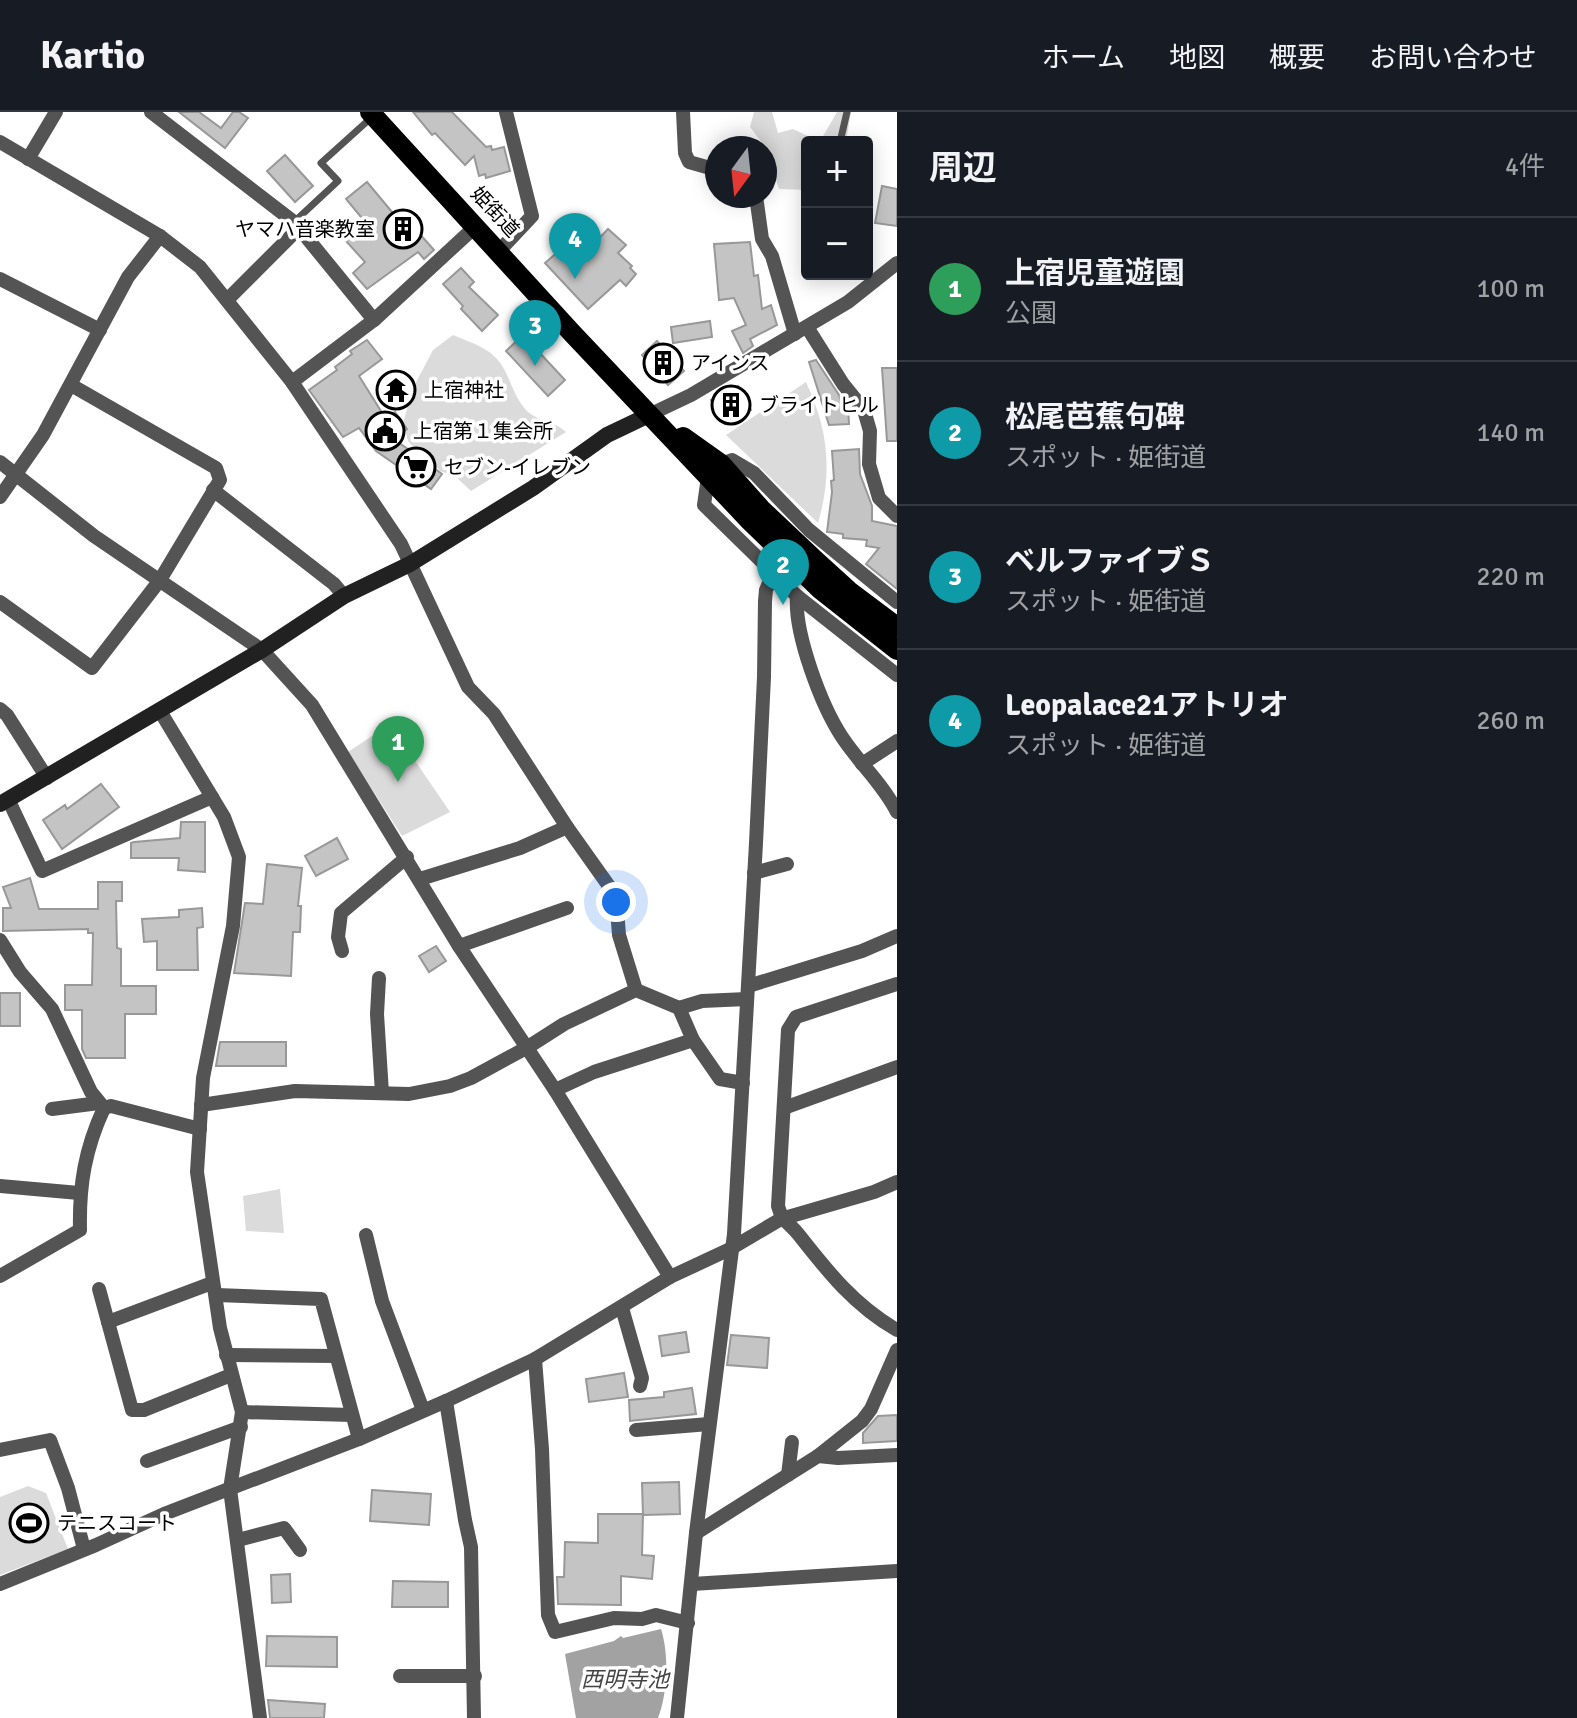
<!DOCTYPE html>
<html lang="ja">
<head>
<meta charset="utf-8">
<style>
  :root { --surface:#171b24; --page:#20242c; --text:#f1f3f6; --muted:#9ea1a6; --line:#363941; --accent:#858687 }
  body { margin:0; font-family:Signika,"Noto Sans JP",sans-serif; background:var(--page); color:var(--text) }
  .controls { position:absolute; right:24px; top:24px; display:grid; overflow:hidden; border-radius:8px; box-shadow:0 4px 20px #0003 }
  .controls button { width:72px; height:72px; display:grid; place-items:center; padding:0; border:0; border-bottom:2px solid var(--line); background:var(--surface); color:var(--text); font:40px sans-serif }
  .compass { position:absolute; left:705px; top:24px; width:72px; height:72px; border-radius:50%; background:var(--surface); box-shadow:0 4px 20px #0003; rotate:195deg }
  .you { position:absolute; left:616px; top:790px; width:28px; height:28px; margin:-20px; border:6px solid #fff; border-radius:50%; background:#1a73e8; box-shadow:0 0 0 12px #1a73e833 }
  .badge { display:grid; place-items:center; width:52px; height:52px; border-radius:50%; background:var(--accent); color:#fff; font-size:26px; font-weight:700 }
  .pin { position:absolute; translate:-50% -66px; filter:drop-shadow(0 2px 4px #0008) }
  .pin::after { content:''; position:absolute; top:42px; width:28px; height:24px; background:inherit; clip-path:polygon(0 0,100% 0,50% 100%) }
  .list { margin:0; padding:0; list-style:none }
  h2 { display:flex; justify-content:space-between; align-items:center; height:104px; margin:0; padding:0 32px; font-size:34px }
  h2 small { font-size:26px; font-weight:400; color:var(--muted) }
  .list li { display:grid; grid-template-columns:52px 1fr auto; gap:24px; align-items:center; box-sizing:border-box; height:144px; padding:0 32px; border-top:2px solid var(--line) }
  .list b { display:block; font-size:30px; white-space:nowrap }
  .list p { margin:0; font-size:26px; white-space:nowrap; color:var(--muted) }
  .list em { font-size:26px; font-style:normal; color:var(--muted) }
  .map { position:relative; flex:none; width:897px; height:1606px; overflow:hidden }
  header { display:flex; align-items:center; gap:48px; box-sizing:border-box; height:112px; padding:0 40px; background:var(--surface); border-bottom:2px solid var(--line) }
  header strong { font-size:38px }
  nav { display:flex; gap:44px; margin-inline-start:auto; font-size:28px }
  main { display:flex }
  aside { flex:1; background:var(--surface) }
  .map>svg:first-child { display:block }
  .green { fill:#dbdbdb }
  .water { fill:#a2a2a2 }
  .building { fill:#c4c4c4; stroke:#989898; stroke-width:2 }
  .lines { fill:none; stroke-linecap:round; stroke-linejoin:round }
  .lane { stroke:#545454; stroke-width:7 }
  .street { stroke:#545454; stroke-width:14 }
  .secondary { stroke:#212121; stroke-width:16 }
  .primary { stroke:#000; stroke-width:20 }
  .labels { text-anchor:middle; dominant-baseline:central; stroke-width:7; stroke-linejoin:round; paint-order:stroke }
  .street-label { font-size:20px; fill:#000; stroke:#fff }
  .poi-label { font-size:20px; fill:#000; stroke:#fff; text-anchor:start }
  .water-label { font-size:22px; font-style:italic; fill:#434343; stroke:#fff }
</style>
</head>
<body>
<header>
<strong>Kartio</strong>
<nav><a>ホーム</a><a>地図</a><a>概要</a><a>お問い合わせ</a></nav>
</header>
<main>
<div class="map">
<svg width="897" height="1606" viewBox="0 0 897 1606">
  <rect width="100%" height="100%" fill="#fff"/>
  <g class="green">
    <polygon points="754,0 772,0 778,21 793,17 816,28 822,26 837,0 851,0 846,30 807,30 807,78 779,77 766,36 750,15"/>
    <path d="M453,223C472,231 494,237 504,257C512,272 515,287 528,300C540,310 555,309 566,320L471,379L455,364L440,359L430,347L418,341L408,329L403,311L413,276L433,238Z"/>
    <path d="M806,270C828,317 833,360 818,411L726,323Z"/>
    <polygon points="390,612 450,700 402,724 348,640"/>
    <polygon points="280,1077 284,1121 246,1119 243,1084"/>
    <polygon points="28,1374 46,1381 68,1437 0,1463 0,1385"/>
  </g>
  <path class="water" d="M661,1517C669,1542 668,1581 658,1606H576L565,1542L614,1529L621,1524L623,1526Z"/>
  <g class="building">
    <polygon points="179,0 199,0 221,16 233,0 239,0 248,6 225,36"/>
    <polygon points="413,0 452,0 486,35 491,34 492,38 504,35 510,59 486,66 485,62 479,64 474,44 465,53 435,21 432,23"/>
    <polygon points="285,43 313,74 295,90 267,59"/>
    <polygon points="367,70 397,106 402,102 434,138 424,147 418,140 367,177 353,161 365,150 346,129 366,111 346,87"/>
    <polygon points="882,74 897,77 897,114 875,111"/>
    <polygon points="569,110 592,134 608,117 626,133 618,141 632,154 630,156 636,162 626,174 620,168 588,197 545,151 568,131 558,121"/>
    <polygon points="750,130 754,164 758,163 762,197 771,193 777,213 750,227 753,234 743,241 732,219 746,213 734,186 719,188 714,132"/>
    <polygon points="461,156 474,170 469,175 498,203 482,219 461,197 463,194 443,172"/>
    <polygon points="710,209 712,225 673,231 671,215"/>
    <polygon points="523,223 565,268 548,284 506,239"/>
    <polygon points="367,228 382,247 359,264 386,307 395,300 407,317 394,327 442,362 431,377 376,339 359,316 343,325 309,278 337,258 335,255 352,242 350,239"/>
    <polygon points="657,229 684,259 668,273 642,243"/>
    <polygon points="816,248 839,283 843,295 848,295 849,312 829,313 809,250"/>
    <polygon points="882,256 897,256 897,329 887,329"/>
    <polygon points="738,274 751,298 725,312 711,288"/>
    <polygon points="859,337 860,362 872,394 872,409 897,414 897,477 866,452 879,436 866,434 867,428 843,426 843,422 827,420 832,380 831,369 834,368 832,339"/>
    <polygon points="101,672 119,695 62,737 43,708 65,693 67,697"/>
    <polygon points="181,710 205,710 205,760 178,758 179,746 131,746 131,731 134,730 180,726"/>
    <polygon points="337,726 348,747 316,764 305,744"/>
    <polygon points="267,752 302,756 298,794 301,794 300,820 293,820 291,864 234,861 245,791 263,792"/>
    <polygon points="30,766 39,797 98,797 98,770 122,770 122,789 116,789 117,836 121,837 121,874 156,874 156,902 125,902 125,946 86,946 82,937 82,898 65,898 65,873 92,873 93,821 88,821 88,817 3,819 3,796 11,796 3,775"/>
    <polygon points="202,796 203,815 197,816 198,858 157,858 157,829 144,830 142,807 179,805 179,798"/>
    <polygon points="436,834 446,849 429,860 419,844"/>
    <rect x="0" y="881" width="20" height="33"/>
    <polygon points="220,930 286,930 286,954 216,954"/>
    <polygon points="686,1220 689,1240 662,1244 659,1224"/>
    <polygon points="731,1223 769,1226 767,1256 727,1253"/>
    <polygon points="624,1261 628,1285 589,1290 586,1267"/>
    <polygon points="692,1276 696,1302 630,1309 629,1288 664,1285 664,1280"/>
    <polygon points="897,1303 897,1329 863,1331 863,1321 878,1304"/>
    <polygon points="679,1370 680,1402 643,1403 642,1371"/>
    <polygon points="372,1378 431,1382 429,1413 370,1409"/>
    <polygon points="598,1402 643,1402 642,1443 654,1444 652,1467 621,1464 621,1493 558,1492 557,1465 564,1465 565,1430 598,1431"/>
    <polygon points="290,1462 291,1490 272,1491 271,1463"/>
    <polygon points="393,1469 448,1470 448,1495 392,1495"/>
    <polygon points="267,1524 337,1525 337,1555 266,1554"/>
    <polygon points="268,1588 325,1592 324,1606 270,1606"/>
  </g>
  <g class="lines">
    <g class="lane">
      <polyline points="840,30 847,0"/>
      <polyline points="294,110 338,69 321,51 372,5"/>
    </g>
    <g class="street">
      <polyline points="151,0 294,110 374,208"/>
      <polyline points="683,0 685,41 689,50 717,58"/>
      <polyline points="0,30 160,124 200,155 292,270 401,432 468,575 494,602 567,715 616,784 619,823 636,878"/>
      <polyline points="28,47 56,0"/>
      <polyline points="756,84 762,127 772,144 795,222"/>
      <polyline points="499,139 532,104 506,0"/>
      <polyline points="0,167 100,218"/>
      <polyline points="227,188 299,116"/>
      <polyline points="807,215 843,272 864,298 870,319 869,352 879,386 897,404"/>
      <polyline points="292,270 374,208 476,114"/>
      <polyline points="651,302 691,283 848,190 897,151"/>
      <polyline points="0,350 94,424 262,538 312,593 459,834 555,978 670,1165"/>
      <polyline points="721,352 732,348 754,361 809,418 897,490"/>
      <polyline points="708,365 704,393 797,484 897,563"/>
      <polyline points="213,378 334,472 344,484"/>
      <polyline points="0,385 43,323 128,165 160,124"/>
      <path d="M797,484C794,521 821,593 842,625C859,651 883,672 897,700"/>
      <polyline points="0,490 92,556 160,468 220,368 216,356 71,273"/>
      <polyline points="0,597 7,603 47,666"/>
      <polyline points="160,599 224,705 239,745 233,814 203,966 197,1060 220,1216 242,1300 230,1377 260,1606"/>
      <polyline points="862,652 897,629"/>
      <polyline points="9,689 42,759 212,685"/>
      <polyline points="754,761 787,752"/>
      <polyline points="420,767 520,736 567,715"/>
      <polyline points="0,828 20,860 52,897 91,980 104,996"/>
      <polyline points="459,834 567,796"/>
      <polyline points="342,839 338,825 341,801 407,745"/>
      <polyline points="379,866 377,902 382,981"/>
      <path d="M897,872L796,905L788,918L778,1094C782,1110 789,1110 799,1123C828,1160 855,1194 897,1218"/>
      <polyline points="748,874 862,839 897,824"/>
      <polyline points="679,896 702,889 747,887"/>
      <polyline points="555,978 594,960 693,928"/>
      <polyline points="201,993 295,979 409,982 450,974 471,966 528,935 564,912 636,878 679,896 693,928 720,967 743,971"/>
      <polyline points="784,996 897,955"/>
      <polyline points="52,997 99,991"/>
      <polyline points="0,1074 79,1081"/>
      <polyline points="366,1123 382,1189 423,1298"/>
      <path d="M0,1164L80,1118C79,1073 85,1037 104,996L111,994L200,1017"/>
      <polyline points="99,1177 132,1298 144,1298 231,1263"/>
      <polyline points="217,1183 321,1187 359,1327"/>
      <polyline points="622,1196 642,1266 640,1274"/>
      <polyline points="108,1210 212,1171"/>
      <polyline points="226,1243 336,1244"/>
      <polyline points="535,1247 542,1337 548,1503 555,1520 614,1506 642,1507 656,1503 688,1511"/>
      <polyline points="446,1289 465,1408 471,1435 474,1606"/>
      <polyline points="242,1300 352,1303"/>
      <polyline points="636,1318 709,1312"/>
      <polyline points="0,1338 50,1328 68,1376 84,1437"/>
      <polyline points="818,1344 862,1309 871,1297 897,1238"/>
      <polyline points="147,1349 241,1315"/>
      <polyline points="788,1363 792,1330"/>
      <polyline points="696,1421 818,1344 838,1346 897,1343"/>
      <polyline points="238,1428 284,1416 300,1438"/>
      <polyline points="0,1472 96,1433 164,1402 359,1327 446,1289 535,1247 670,1165 730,1137 781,1107 874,1080 897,1070"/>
      <polyline points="692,1472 897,1459"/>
      <polyline points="400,1564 475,1564"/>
      <polyline points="677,1606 696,1421 734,1122 756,731 764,565 765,489 766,478 773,462"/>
    </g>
    <polyline class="secondary" points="0,692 262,538 344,484 410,452 533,376 607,323 651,302"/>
    <g class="primary">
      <polyline points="370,0 572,221 750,409 821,478 897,538"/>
      <polyline points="683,325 721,352 761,397 814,447 849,479 897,515"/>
    </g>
  </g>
  <defs>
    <symbol id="building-ring" viewBox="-11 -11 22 22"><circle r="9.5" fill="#fff" stroke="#000" stroke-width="1.5"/><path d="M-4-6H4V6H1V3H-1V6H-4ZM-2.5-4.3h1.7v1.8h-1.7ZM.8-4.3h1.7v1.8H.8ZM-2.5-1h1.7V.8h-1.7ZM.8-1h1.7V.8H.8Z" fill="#000"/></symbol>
    <symbol id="temple-ring" viewBox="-11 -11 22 22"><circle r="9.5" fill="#fff" stroke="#000" stroke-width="1.5"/><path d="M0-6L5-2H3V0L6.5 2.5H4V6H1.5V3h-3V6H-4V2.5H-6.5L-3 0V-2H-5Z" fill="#000"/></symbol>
    <symbol id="civic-ring" viewBox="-11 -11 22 22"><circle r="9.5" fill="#fff" stroke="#000" stroke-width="1.5"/><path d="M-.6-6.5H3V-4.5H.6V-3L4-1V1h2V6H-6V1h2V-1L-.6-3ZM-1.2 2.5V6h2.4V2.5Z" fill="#000"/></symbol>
    <symbol id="supermarket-ring" viewBox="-11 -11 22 22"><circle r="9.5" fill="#fff" stroke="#000" stroke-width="1.5"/><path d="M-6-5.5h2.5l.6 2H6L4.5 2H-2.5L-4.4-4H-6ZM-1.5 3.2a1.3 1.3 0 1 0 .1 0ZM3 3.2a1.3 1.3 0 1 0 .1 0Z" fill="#000"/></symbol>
    <symbol id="stadium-ring" viewBox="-11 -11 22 22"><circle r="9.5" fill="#fff" stroke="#000" stroke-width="1.5"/><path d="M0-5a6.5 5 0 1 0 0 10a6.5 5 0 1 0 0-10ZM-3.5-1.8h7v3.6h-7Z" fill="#000"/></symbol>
  </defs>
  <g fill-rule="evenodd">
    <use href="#building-ring" x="381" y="95" width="44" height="44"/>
    <use href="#building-ring" x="641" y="229" width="44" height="44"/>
    <use href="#temple-ring" x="374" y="256" width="44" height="44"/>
    <use href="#building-ring" x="709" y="271" width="44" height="44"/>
    <use href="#civic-ring" x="363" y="297" width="44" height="44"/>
    <use href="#supermarket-ring" x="394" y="333" width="44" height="44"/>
    <use href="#stadium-ring" x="7" y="1389" width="44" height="44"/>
  </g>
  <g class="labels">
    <g class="street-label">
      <text transform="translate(495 100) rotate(47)">姫街道</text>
    </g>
    <g class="poi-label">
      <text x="375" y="117" text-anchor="end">ヤマハ音楽教室</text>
      <text x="691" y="251">アインス</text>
      <text x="424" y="278">上宿神社</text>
      <text x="759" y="293">ブライトヒル</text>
      <text x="413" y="319">上宿第１集会所</text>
      <text x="444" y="355">セブン-イレブン</text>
      <text x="57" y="1411">テニスコート</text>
    </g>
    <g class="water-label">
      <text x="625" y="1567">西明寺池</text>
    </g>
  </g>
</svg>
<div class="controls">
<button>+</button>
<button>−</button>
</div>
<svg class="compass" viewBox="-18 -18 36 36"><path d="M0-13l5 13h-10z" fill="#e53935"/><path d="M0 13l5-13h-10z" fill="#9ea1a6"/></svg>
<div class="you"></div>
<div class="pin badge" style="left:398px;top:670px;background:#2e9e5b">1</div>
<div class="pin badge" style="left:783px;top:493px;background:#0f9aa8">2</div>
<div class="pin badge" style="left:535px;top:254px;background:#0f9aa8">3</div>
<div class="pin badge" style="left:575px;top:167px;background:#0f9aa8">4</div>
</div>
<aside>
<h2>周辺<small>4件</small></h2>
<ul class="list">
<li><span class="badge" style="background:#2e9e5b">1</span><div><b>上宿児童遊園</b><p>公園</p></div><em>100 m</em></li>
<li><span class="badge" style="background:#0f9aa8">2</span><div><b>松尾芭蕉句碑</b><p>スポット · 姫街道</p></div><em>140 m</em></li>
<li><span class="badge" style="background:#0f9aa8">3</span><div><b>ベルファイブＳ</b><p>スポット · 姫街道</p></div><em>220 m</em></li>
<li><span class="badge" style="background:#0f9aa8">4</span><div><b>Leopalace21アトリオ</b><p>スポット · 姫街道</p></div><em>260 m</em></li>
</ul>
</aside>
</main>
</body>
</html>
